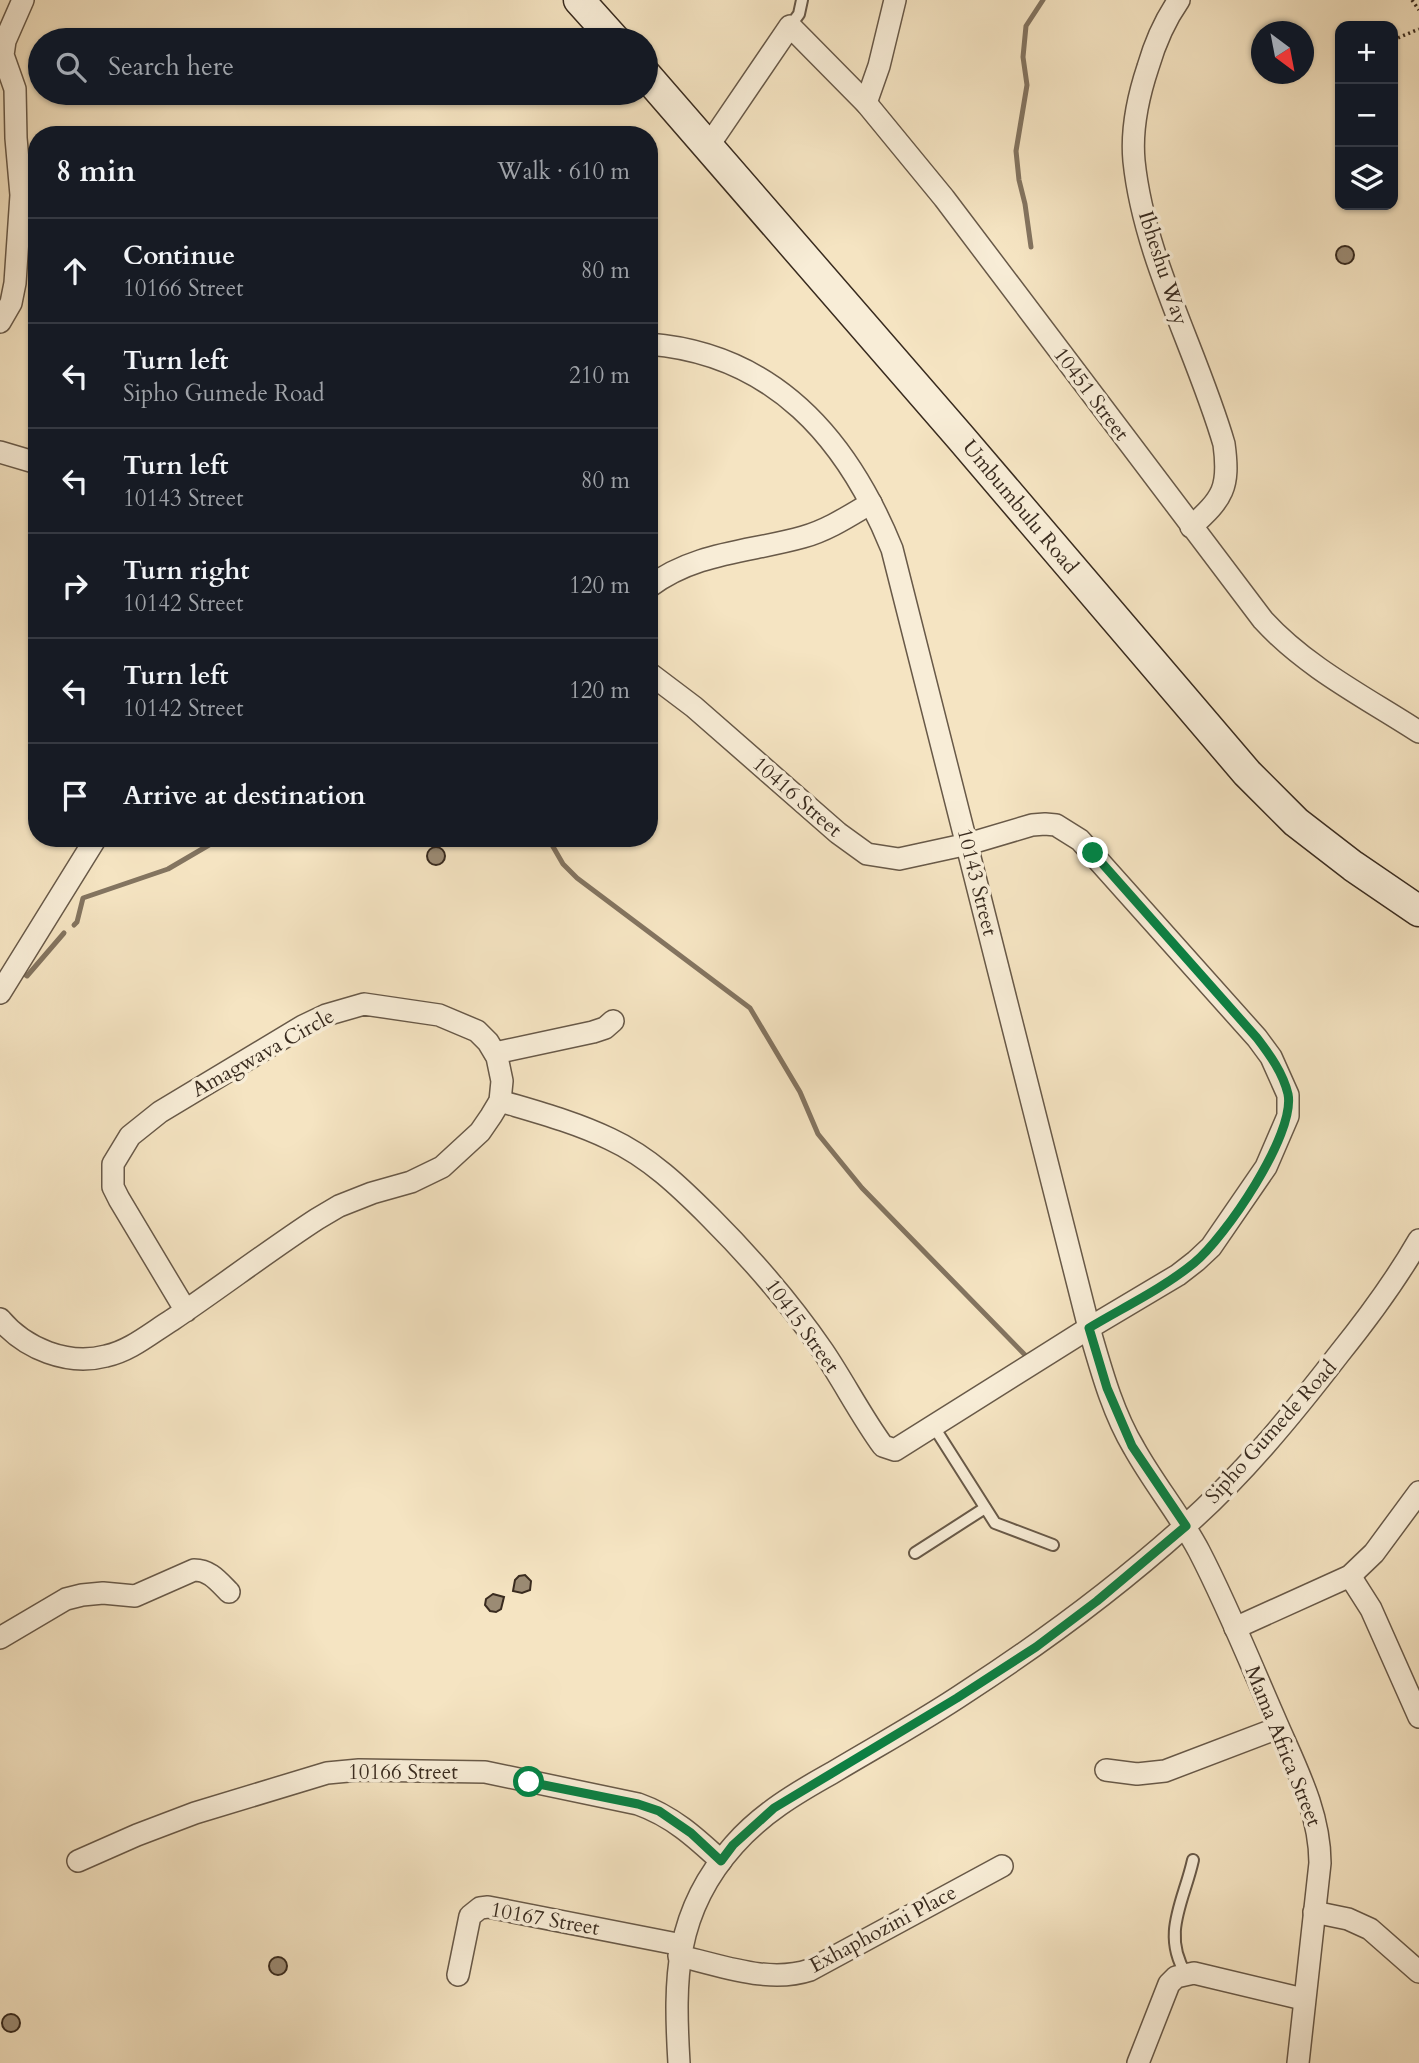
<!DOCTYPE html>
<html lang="en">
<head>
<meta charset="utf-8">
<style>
  :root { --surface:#171b24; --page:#242831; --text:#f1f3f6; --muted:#9ea1a6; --line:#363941 }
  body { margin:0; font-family:Cardo,serif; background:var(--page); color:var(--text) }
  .controls { position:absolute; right:21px; top:21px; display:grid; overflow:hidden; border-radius:14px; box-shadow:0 2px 5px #0004 }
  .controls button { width:63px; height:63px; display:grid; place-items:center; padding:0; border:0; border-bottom:2px solid var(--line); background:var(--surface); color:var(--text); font:35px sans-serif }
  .compass { position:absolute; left:1251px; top:21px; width:63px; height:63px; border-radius:50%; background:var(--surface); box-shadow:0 2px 5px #0004; rotate:148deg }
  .stop { position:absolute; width:21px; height:21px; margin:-16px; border:5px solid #0b8043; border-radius:50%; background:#fff }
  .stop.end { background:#0b8043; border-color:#fff; box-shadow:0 2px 7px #0008 }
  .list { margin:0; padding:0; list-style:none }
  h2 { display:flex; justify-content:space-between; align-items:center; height:91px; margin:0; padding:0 28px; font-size:30px }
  h2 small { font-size:23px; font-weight:400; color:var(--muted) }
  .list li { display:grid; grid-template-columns:46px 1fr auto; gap:21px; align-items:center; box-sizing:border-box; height:105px; padding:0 28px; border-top:2px solid var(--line) }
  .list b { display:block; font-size:26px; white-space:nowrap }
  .list p { margin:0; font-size:23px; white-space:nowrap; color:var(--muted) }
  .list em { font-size:23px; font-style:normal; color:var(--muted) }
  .icon { flex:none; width:38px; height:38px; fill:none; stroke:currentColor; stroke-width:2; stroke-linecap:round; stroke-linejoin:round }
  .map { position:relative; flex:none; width:1419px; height:2063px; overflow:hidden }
  .search { position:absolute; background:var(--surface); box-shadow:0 2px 5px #0004; left:28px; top:28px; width:630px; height:77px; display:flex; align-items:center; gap:18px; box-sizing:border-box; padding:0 24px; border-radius:38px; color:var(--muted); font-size:26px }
  .panel { position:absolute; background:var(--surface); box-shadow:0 2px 5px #0004; left:28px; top:126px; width:630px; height:721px; border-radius:28px }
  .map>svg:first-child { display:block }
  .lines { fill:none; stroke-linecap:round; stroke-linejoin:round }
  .stream { stroke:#837460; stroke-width:5 }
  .building { fill:#9b8b74; stroke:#392b1f; stroke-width:2 }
  .lane-casing { stroke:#685948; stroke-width:14 }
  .street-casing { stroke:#685948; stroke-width:24 }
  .secondary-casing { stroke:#392b1f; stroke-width:33 }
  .path { stroke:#392b1f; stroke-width:3.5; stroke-dasharray:2 3.5; stroke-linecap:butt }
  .lane { stroke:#f8edd7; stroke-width:10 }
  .street { stroke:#f8edd7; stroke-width:21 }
  .secondary { stroke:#f8edd7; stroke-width:30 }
  .route { stroke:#0b8043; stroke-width:9 }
  .labels { text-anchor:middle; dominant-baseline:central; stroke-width:7; stroke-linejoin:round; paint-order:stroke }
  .street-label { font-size:21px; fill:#392b1f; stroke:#f8edd7 }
</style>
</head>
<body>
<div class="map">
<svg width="1419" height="2063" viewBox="0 0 1419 2063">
  <rect width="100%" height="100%" fill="#f5e4c2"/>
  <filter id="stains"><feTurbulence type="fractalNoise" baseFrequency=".00286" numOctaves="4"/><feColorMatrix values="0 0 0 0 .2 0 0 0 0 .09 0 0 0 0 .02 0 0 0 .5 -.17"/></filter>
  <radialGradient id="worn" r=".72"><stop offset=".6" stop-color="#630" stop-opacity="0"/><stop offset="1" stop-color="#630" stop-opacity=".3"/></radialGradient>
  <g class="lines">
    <g class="stream">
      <polyline points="1031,247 1025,204 1019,180 1016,151 1027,85 1023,57 1026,26 1043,0"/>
      <polyline points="548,838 563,864 577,878 750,1008 800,1092 818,1134 862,1188 1027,1357"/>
      <polyline points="74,925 77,922 83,898 168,869 221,838"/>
      <polyline points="23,973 27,976 64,933"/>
    </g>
  </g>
  <g class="building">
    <circle cx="1345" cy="255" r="9"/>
    <circle cx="436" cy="856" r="9"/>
    <polygon points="525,1575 531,1581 530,1590 522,1593 513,1591 515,1580 519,1576"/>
    <polygon points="493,1594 504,1597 501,1609 496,1612 490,1611 485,1605 486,1599"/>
    <circle cx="278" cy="1966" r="9"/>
    <circle cx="11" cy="2023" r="9"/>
  </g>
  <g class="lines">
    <defs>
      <g id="lane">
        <polyline points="790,26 799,14 802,0"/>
        <polyline points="934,1427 995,1523 1053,1545"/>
        <polyline points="915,1553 985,1508"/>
        <path d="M1186,1974C1161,1934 1184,1901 1193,1860"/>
      </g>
      <g id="street">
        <path d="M1179,0C1165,20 1155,43 1148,67C1138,97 1131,129 1134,161C1144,258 1197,351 1224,444C1230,488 1223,498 1191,527"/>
        <polyline points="866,103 879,66 895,0"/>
        <path d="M709,145L790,26L866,103L944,198L1263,620C1307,668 1365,697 1419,732"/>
        <polyline points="0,322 11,303 15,283 21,195 16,138 15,89 3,55 5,41 23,0"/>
        <path d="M649,344C774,354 847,438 892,549L1089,1328C1101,1369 1112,1411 1134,1448C1154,1484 1180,1515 1199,1551C1227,1605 1250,1662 1274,1717C1294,1764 1320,1811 1320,1863L1298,2063"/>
        <polyline points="0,452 37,463"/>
        <path d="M649,587C695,552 750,552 803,537C828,530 849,516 871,503"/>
        <polyline points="0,993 96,838"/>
        <polyline points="495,1053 593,1032 605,1028 613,1021"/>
        <path d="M500,1101C537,1112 575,1122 610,1139C649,1157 680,1187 710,1217C752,1259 790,1303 823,1351C844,1382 861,1416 883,1446L895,1450L1089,1328L1178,1275L1196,1261L1211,1247L1266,1167L1288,1116V1095L1271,1057L1257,1038L1080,840L1056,825L1045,824L1032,825L968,844L899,859L867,854L838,833L694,707L649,673"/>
        <path d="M0,1319C25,1349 68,1366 106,1356C130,1351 151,1333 172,1320C221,1287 268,1251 317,1219L339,1206L372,1193L411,1182L442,1167L480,1132L491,1116L500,1101L502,1081L497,1057L488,1042L477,1031L439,1015L364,1004L326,1015L303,1026L160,1112L130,1136L113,1164V1187L119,1199L186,1311"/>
        <polyline points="1350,1576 1371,1609 1419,1717"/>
        <polyline points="1235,1628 1350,1576 1374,1553 1419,1492"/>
        <path d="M0,1638L66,1599L82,1595L103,1593L135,1596L194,1570C210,1570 218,1581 229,1592"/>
        <polyline points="1106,1770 1137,1774 1165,1771 1278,1728"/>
        <path d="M78,1861L137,1835L195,1813L327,1773L359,1770L485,1772L638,1804C672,1816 695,1837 721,1861"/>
        <polyline points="1314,1912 1348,1919 1370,1929 1419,1972"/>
        <path d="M679,1956C721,1965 768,1984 810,1970L1002,1866"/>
        <polyline points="458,1975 470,1916 480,1908 488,1907 682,1945"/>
        <path d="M679,2063C674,1979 674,1912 734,1845C761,1814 796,1793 832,1773C877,1746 923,1721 966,1692C1043,1642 1116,1588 1184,1527C1242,1476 1292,1415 1339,1354C1368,1318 1396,1280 1419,1240"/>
        <polyline points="1138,2063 1169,1984 1176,1977 1194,1973 1303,1999"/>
      </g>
      <g id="secondary">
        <polyline points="579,0 615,40"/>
        <polyline points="646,75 961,438 1247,773 1296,822 1353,866 1419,911"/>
      </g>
    </defs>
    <use href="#lane" class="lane-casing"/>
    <use href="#street" class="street-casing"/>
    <use href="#secondary" class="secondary-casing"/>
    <g class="path">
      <polyline points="1412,0 1419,10"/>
      <polyline points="1393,40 1419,29"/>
    </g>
    <use href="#lane" class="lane"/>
    <use href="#street" class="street"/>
    <use href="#secondary" class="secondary"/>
  </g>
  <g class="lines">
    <path class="route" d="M529,1782L638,1804L659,1811L691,1833L721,1861L733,1845L774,1808L957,1698L1036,1647L1097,1601L1186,1526L1132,1446L1107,1388L1089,1328C1124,1307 1162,1289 1194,1263C1224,1239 1296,1134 1288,1094C1283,1073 1270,1055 1257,1038L1093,853"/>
  </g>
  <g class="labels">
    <g class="street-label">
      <text transform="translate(1163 268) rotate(72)">Ibheshu Way</text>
      <text transform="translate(1091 394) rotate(53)">10451 Street</text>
      <text transform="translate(1020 507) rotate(50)">Umbumbulu Road</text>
      <text transform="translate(797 797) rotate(41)">10416 Street</text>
      <text transform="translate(977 882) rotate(76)">10143 Street</text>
      <text transform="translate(263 1053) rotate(-29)">Amagwava Circle</text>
      <text transform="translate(802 1326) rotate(54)">10415 Street</text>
      <text transform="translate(1271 1432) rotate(-48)">Sipho Gumede Road</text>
      <text transform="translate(1283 1746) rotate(68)">Mama Africa Street</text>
      <text x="403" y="1772">10166 Street</text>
      <text transform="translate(545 1919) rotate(10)">10167 Street</text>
      <text transform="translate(883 1929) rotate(-28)">Exhaphozini Place</text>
    </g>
  </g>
  <rect width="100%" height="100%" filter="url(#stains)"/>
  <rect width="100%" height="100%" fill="url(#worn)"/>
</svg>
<div class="controls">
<button>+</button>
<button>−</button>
<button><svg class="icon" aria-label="layers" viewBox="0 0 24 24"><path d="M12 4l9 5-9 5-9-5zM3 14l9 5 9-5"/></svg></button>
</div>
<svg class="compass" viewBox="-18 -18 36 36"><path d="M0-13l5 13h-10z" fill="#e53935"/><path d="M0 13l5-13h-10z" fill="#9ea1a6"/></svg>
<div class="stop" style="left:529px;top:1782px"></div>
<div class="stop end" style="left:1093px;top:853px"></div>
<div class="search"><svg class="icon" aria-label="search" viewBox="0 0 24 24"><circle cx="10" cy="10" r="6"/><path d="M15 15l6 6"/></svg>Search here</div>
<section class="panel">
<h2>8 min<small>Walk · 610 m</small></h2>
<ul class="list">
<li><svg class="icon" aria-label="ahead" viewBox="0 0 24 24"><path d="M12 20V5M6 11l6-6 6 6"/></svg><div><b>Continue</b><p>10166 Street</p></div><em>80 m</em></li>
<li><svg class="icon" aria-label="left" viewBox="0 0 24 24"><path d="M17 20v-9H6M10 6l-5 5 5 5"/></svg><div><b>Turn left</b><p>Sipho Gumede Road</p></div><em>210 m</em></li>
<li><svg class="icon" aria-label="left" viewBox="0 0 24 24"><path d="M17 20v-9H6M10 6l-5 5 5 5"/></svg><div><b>Turn left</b><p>10143 Street</p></div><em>80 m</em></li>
<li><svg class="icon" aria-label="right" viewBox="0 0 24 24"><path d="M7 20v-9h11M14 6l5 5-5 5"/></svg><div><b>Turn right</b><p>10142 Street</p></div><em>120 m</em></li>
<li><svg class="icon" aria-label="left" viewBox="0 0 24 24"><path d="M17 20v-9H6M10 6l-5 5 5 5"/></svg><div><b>Turn left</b><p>10142 Street</p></div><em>120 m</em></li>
<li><svg class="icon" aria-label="arrive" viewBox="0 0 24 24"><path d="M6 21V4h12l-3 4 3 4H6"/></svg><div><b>Arrive at destination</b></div></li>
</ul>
</section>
</div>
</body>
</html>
